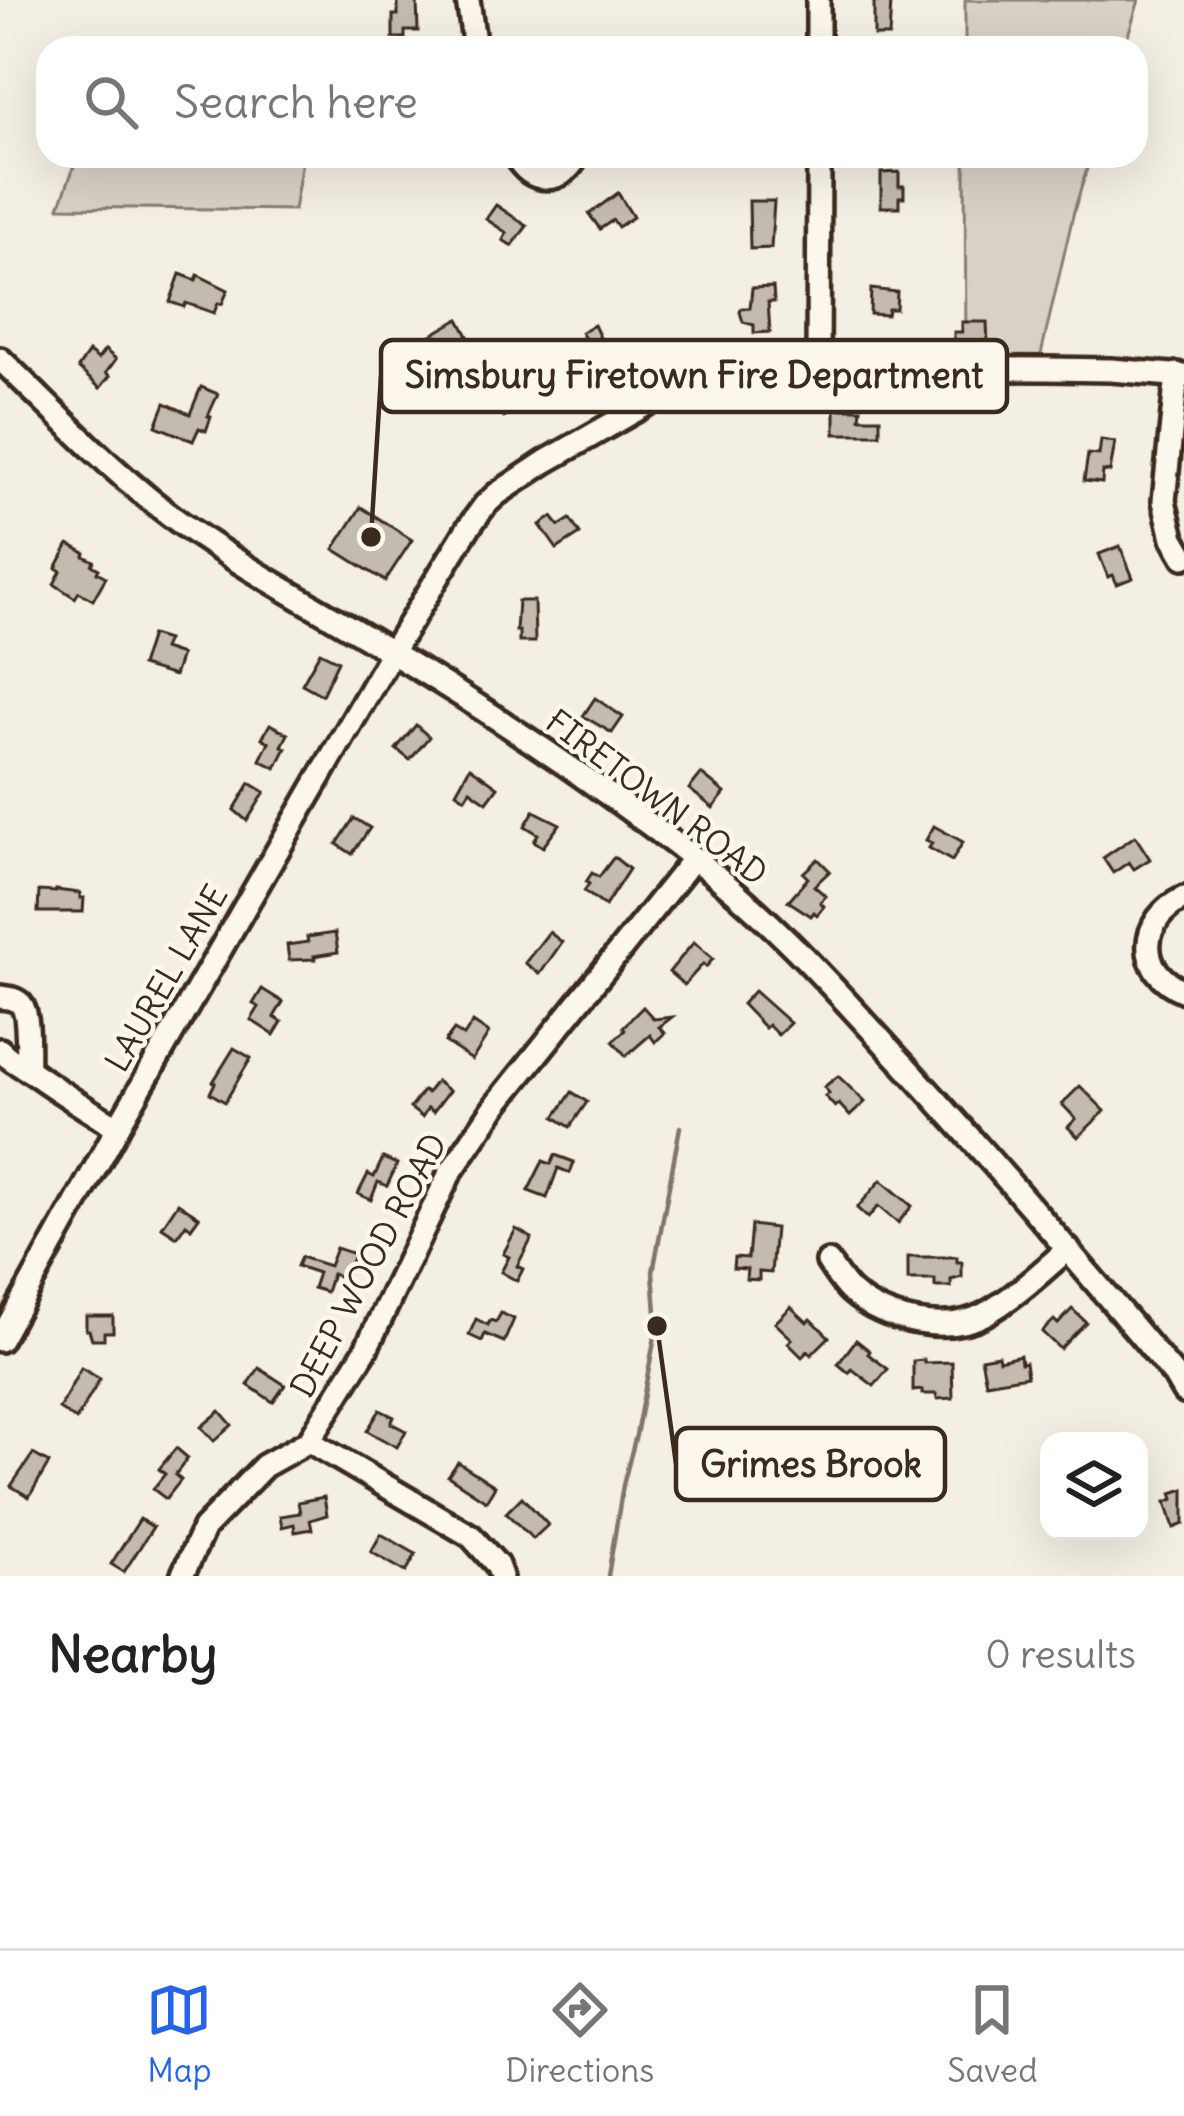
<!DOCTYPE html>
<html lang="en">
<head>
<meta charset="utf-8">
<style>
  :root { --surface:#fff; --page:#f2f2f2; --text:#222; --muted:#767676; --line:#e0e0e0; --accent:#2563eb }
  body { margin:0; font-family:Delius,sans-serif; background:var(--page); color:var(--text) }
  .controls { position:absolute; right:36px; bottom:36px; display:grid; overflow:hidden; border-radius:24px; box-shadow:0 12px 48px #0002 }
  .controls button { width:108px; height:108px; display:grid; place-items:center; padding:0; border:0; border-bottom:3px solid var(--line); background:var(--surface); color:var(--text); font:60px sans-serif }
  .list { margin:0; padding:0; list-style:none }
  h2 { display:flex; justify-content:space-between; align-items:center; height:156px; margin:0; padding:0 48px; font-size:51px }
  h2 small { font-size:39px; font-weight:400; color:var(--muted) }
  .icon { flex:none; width:66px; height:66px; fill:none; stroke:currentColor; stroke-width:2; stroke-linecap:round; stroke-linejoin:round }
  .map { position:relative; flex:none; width:1184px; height:1576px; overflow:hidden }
  .search { position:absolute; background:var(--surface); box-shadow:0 12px 48px #0002; left:36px; right:36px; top:36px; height:132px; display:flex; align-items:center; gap:30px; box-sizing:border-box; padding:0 42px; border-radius:36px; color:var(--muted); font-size:45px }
  .sheet { height:372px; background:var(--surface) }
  nav { display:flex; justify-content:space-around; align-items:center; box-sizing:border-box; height:168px; border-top:3px solid var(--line); background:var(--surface); font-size:33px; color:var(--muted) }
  nav a { display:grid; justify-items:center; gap:6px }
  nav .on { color:var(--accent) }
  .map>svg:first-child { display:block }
  .green { fill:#d8d1c6; stroke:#8a7e72; stroke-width:3 }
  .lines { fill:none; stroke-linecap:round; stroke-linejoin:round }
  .stream { stroke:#817468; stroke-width:4.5 }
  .building { fill:#c3bbb0; stroke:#3b2a1e; stroke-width:3 }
  .minor-casing { stroke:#3b2a1e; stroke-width:30 }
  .minor { stroke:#fbf7ec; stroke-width:21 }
  .labels { text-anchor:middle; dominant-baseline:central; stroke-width:9; stroke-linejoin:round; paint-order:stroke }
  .street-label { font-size:33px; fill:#3b2a1e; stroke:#fbf7ec }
  .leader { fill:none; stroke:#3b2a1e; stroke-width:4.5 }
  .callout-dot { fill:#3b2a1e; stroke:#fbf7ec; stroke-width:4.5 }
  .callout { fill:#fbf7ec; stroke:#3b2a1e; stroke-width:4.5 }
  .callout-label { font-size:36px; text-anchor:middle; font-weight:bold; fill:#3b2a1e }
</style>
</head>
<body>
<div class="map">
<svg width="1184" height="1576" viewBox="0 0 1184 1576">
  <rect width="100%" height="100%" fill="#f3efe4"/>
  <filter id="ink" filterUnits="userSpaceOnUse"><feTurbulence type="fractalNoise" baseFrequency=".00833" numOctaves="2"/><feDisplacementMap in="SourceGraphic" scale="24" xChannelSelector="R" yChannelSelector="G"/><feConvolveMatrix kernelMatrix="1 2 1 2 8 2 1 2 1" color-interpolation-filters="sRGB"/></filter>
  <g filter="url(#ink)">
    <g class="green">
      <polygon points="965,0 1139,0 1124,48 965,48"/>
      <polygon points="78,156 303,156 294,210 59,207"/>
      <polygon points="965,156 1091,156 1074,211 1039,363 966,362"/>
    </g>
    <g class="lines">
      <polyline class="stream" points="608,1576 623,1485 636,1435 657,1326 653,1272 680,1127"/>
    </g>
    <g class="building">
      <polygon points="398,0 417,0 418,31 405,31 405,38 393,38 393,15 398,15"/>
      <polygon points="874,2 891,2 889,36 874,36"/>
      <polygon points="899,172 899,186 904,186 904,197 899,197 899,207 881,207 881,173"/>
      <polygon points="618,193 633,217 618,227 613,220 600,229 589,214"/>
      <polygon points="749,201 774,201 771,248 750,249"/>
      <polygon points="496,205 527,226 512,246 503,240 507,233 486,219"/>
      <polygon points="180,274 196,280 198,275 228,290 222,304 218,303 214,313 186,303 184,307 170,302"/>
      <polygon points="773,287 774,302 768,302 770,332 754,333 754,325 743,322 740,312 742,308 750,308 752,288"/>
      <polygon points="871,289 897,292 896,309 888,309 887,315 870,314"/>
      <polygon points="459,319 468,336 435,354 426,338"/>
      <polygon points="962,322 987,322 988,345 954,346 954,332 962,332"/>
      <polygon points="594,325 610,359 577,378 565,356 588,344 581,332"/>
      <polygon points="105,350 116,359 106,373 110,376 100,388 78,368 89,352 98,359"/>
      <polygon points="201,387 218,394 208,416 211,417 206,431 199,428 193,441 156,426 165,403 190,414"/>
      <polygon points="524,389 531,403 504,417 497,403"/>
      <polygon points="835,409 861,409 860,418 880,418 880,434 835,434"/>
      <polygon points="1101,440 1115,442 1110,472 1103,471 1102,483 1084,481 1088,454 1099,455"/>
      <polygon points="361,507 412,540 385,581 334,549"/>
      <polygon points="552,517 559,526 570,519 580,534 557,549 540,525"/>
      <polygon points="69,544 85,553 84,556 94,561 92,565 99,569 97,572 106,577 93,600 79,592 75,598 54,584 61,571 56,568"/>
      <polygon points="1120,546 1133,578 1117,584 1113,575 1108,577 1099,554"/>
      <polygon points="518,601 534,601 535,642 519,642 519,631 516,631"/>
      <polygon points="151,635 167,640 163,649 181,655 174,676 141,666"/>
      <polygon points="320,652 338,661 322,695 302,684"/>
      <polygon points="595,698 623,717 612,733 583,716"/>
      <polygon points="270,724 288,734 282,746 286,748 276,768 260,760 269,742 262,738"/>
      <polygon points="416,725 429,737 410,760 396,749"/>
      <polygon points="470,767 498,787 487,802 470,790 465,798 456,792"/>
      <polygon points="701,774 725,793 713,808 689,789"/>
      <polygon points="250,783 265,792 247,821 234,810"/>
      <polygon points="534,811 560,824 543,847 534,841 538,834 525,826"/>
      <polygon points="354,818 370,828 352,854 337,844"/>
      <polygon points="934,826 963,842 952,861 929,848 932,843 926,840"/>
      <polygon points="1135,836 1150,859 1134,869 1129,862 1113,873 1103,858"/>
      <polygon points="614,857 629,869 605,906 584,891 589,884 586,882 592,873 599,877"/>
      <polygon points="818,859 830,871 814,886 826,896 820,902 824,906 817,915 814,912 811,916 788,901 808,878 803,873"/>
      <polygon points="56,890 80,893 80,898 84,898 83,912 38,912 39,891 56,892"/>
      <polygon points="549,932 562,942 540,974 525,963"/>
      <polygon points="335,933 338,952 314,956 315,959 289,960 287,945 308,942 307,937"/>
      <polygon points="694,942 713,959 706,967 703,964 684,985 669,972"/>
      <polygon points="262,989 283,1002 274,1017 282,1022 274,1035 251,1020 259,1007 253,1004"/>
      <polygon points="754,991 790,1023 778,1035 768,1025 765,1028 742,1004"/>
      <polygon points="643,1007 654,1019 672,1017 659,1027 665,1033 655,1042 650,1035 626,1056 613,1041 625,1030 623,1027"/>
      <polygon points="473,1022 489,1033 472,1060 445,1042 454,1030 464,1036"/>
      <polygon points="234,1048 251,1058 225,1102 210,1093 215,1083 213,1082"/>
      <polygon points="838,1076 865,1102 850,1116 839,1104 835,1107 825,1096 829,1093 824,1087"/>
      <polygon points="436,1081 449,1091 433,1112 428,1108 422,1117 410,1108 423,1091 427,1093"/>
      <polygon points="1080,1086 1105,1111 1078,1137 1068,1127 1076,1119 1062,1104"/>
      <polygon points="572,1092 587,1102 570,1127 555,1117"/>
      <polygon points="555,1155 574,1162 570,1173 558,1168 547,1198 528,1191 543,1161 551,1164"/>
      <polygon points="383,1158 397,1164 387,1186 378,1182 371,1200 358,1194 368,1174 374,1177"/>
      <polygon points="881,1180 912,1206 898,1223 878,1206 868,1218 857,1208"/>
      <polygon points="178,1203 199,1217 191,1228 186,1224 177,1237 162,1227"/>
      <polygon points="751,1225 775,1228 771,1273 759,1272 759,1280 746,1279 747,1269 733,1268 734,1257 748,1258"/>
      <polygon points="516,1229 532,1238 517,1266 523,1269 517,1281 501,1272 509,1257 503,1254"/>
      <polygon points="336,1248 354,1254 346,1279 332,1274 326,1292 313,1288 318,1273 297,1266 301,1257 329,1266"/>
      <polygon points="908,1257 957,1257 957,1262 962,1262 962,1277 951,1280 951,1287 935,1287 935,1280 908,1280"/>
      <polygon points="791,1307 807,1322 811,1319 829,1337 811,1355 808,1351 802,1357 788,1343 792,1339 775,1323"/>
      <polygon points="1072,1309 1086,1322 1060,1349 1042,1332 1054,1320 1058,1324"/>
      <polygon points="501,1313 514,1319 504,1342 485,1334 482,1341 469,1335 476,1319 488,1325 490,1320 496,1322"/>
      <polygon points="86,1316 113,1316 113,1332 104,1332 104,1339 92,1339 89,1330 86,1330"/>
      <polygon points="856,1340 870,1351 868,1354 888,1369 874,1386 852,1369 849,1373 838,1364"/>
      <polygon points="998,1355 999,1360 1020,1355 1021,1363 1025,1362 1027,1376 986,1383 981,1358"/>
      <polygon points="924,1360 924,1363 952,1362 953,1398 937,1399 936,1394 922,1394 922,1390 913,1391 913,1361"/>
      <polygon points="81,1368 100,1379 76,1420 59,1409"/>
      <polygon points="259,1368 285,1385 273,1402 248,1385"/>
      <polygon points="380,1410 394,1417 391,1423 406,1431 397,1447 367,1431"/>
      <polygon points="220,1411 232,1425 214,1441 201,1427"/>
      <polygon points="176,1448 188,1458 175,1475 181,1480 166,1499 153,1489 165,1474 159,1469"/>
      <polygon points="33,1454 49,1463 29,1497 11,1486"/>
      <polygon points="458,1462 495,1486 486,1501 448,1476"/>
      <polygon points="1184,1489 1184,1524 1174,1528 1166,1502 1174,1499 1172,1493"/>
      <polygon points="324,1497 327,1515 310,1520 312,1529 295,1532 294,1524 282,1527 280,1516 300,1513 298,1502"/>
      <polygon points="522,1497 548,1525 533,1539 506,1513"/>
      <polygon points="140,1519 153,1527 124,1572 111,1564"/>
      <polygon points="381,1534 416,1554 406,1572 371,1552"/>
    </g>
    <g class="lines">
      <defs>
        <g id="minor">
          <polyline points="468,0 475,48"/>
          <polyline points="818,0 818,48"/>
          <path d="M516,156C530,185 563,185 577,156"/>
          <path d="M0,359C59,415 116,477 182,524C249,572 321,609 391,652C494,714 596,783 691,856C767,914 829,983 893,1053C990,1157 1082,1266 1174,1375L1184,1392"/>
          <polyline points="818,368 819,156"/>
          <polyline points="1177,374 1164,501 1173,538 1184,557"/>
          <path d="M1184,898C1139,919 1135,972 1184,991"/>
          <path d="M0,997C8,998 15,998 21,1004C30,1014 27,1054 28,1070"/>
          <path d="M0,1050C10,1061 21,1065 33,1073C61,1092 88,1111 118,1127"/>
          <path d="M828,1262C835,1272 842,1284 851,1292C884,1321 946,1335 985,1314C1016,1297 1042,1271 1068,1249"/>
          <polyline points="0,1340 118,1127 392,652 468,528 485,505 497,494 545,462 661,396 704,380 748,371 818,368 1046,369 1111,370 1184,376"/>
          <polyline points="309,1441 471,1536 497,1565 501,1576"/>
          <polyline points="182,1576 204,1528 264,1466 309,1441 365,1351 450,1173 496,1105 694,858"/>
        </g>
      </defs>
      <use href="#minor" class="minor-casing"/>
      <use href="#minor" class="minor"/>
    </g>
  </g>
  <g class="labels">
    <g class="street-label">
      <text transform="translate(657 797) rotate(37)">FIRETOWN ROAD</text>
      <text transform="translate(166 978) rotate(-60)">LAUREL LANE</text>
      <text transform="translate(368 1265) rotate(-62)">DEEP WOOD ROAD</text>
    </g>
  </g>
  <path class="leader" d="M371 537L381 376M657 1326L676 1464"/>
  <g class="callout-dot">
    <circle cx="371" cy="537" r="12"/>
    <circle cx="657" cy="1326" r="12"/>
  </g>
  <g class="callout">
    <rect x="381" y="340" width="626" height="72" rx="12"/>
    <rect x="676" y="1428" width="269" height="72" rx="12"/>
  </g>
  <g class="callout-label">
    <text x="694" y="388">Simsbury Firetown Fire Department</text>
    <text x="811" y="1477">Grimes Brook</text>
  </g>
</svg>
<div class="controls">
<button><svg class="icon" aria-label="layers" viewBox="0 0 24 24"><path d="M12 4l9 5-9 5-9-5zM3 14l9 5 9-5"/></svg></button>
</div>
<div class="search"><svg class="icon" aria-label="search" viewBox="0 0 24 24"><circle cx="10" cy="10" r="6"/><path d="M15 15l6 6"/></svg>Search here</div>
</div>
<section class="sheet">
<h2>Nearby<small>0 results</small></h2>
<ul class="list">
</ul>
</section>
<nav>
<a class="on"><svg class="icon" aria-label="map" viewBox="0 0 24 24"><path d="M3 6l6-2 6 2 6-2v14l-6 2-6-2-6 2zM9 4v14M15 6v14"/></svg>Map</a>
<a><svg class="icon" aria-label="directions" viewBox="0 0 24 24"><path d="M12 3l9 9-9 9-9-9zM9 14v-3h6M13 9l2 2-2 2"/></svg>Directions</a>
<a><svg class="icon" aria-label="saved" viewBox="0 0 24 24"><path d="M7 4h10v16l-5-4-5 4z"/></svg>Saved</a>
</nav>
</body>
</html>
